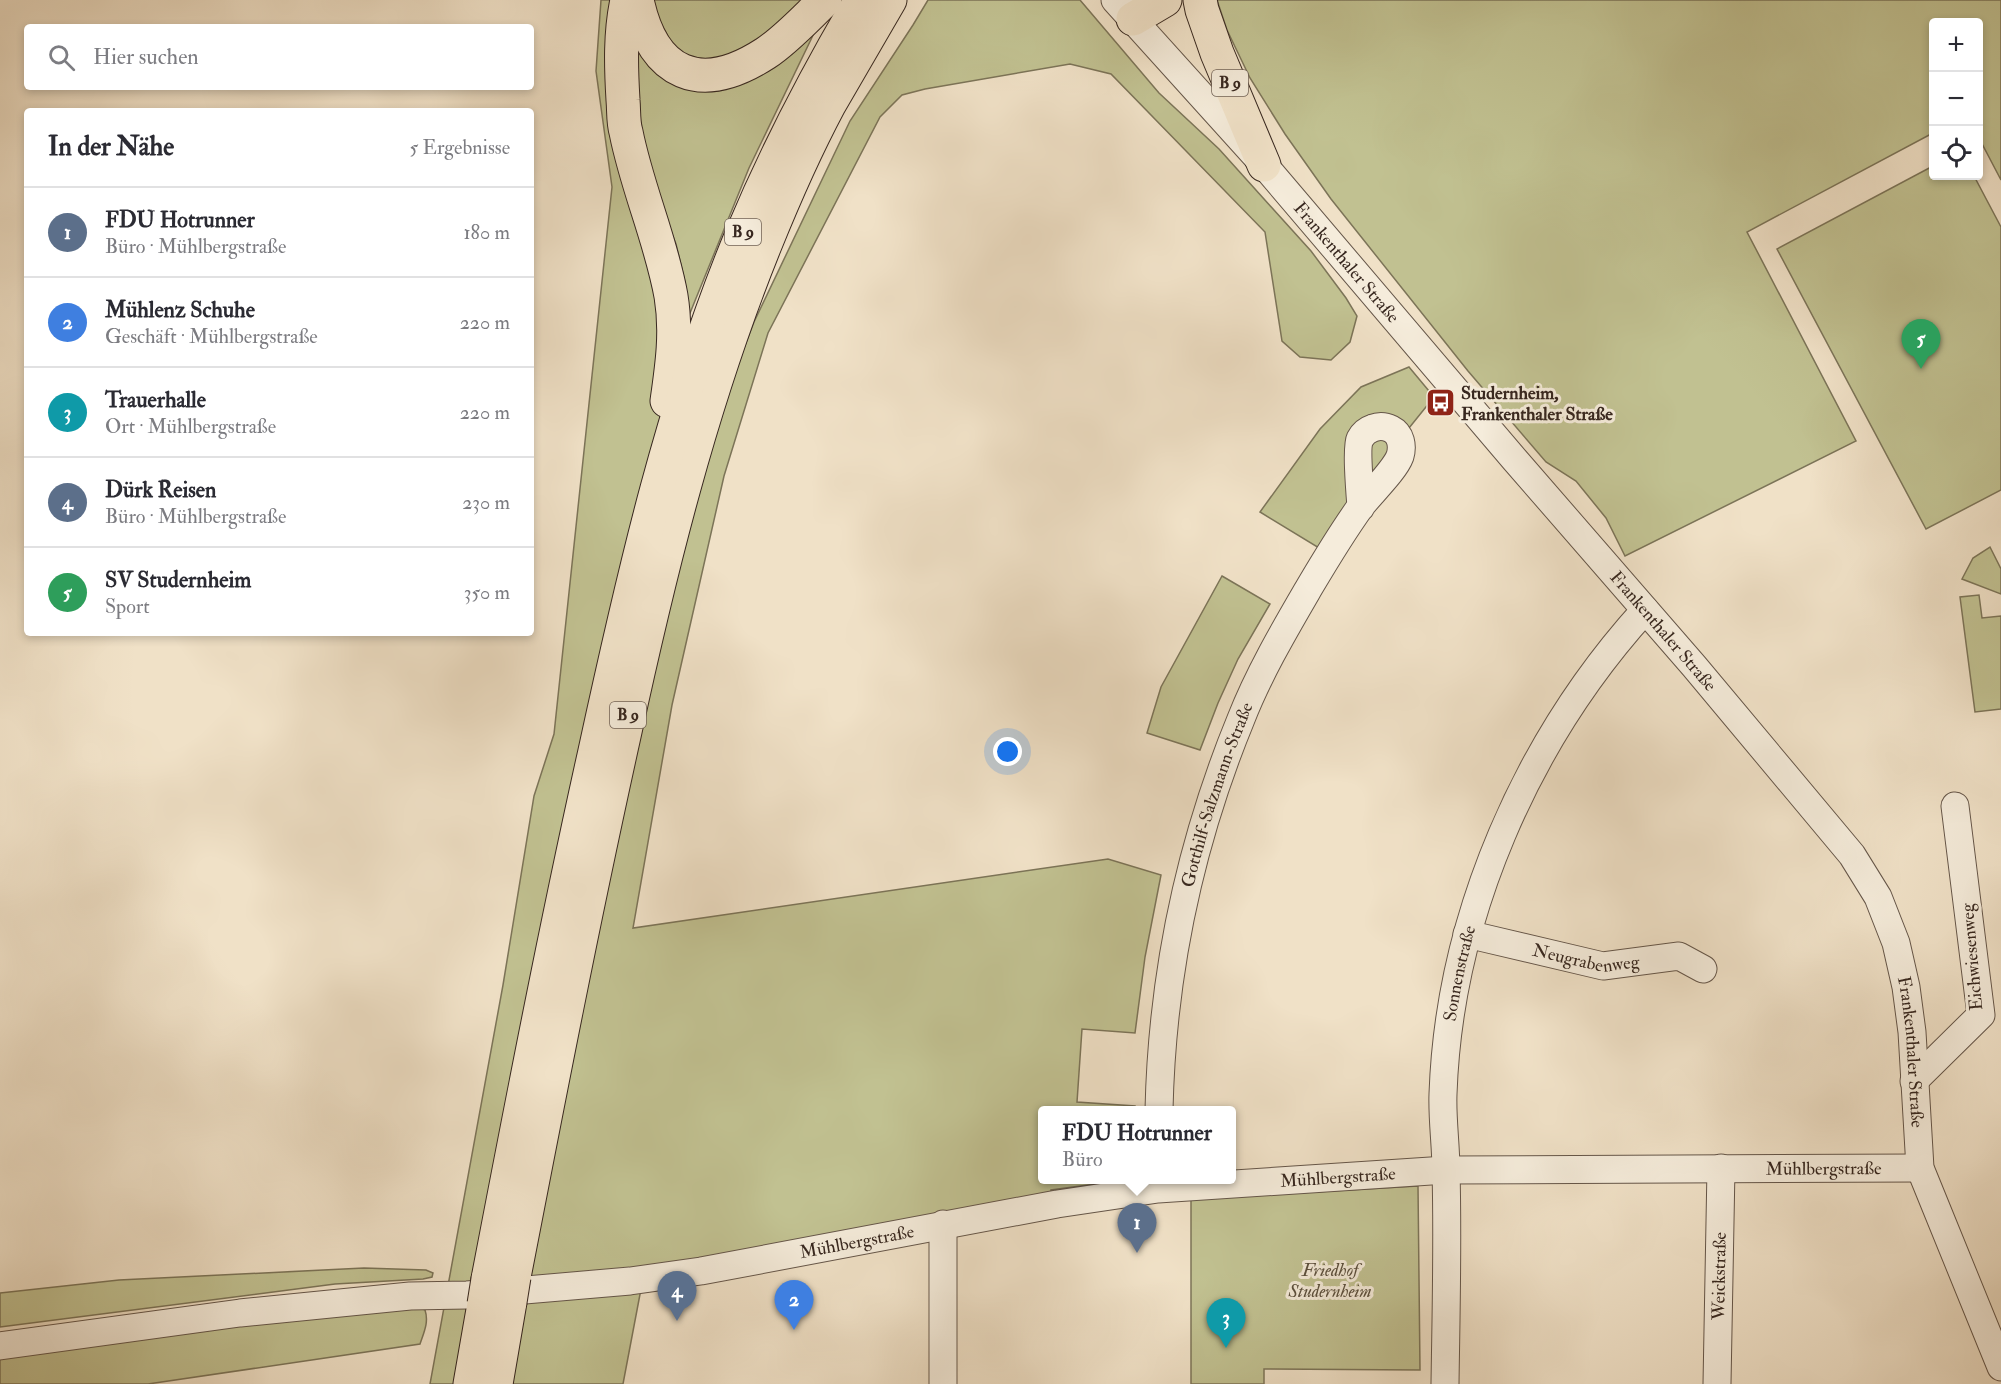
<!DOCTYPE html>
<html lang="de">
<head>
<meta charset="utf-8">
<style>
  :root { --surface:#fff; --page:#f2f2f3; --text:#2b2b33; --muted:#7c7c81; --line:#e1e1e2; --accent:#8f2418 }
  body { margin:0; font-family:"IM FELL Double Pica",serif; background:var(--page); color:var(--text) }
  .controls { position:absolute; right:18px; top:18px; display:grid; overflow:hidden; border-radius:6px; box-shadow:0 3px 9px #0003 }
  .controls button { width:54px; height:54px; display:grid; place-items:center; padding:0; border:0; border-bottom:2px solid var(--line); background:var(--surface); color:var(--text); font:30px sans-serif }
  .you { position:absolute; left:1008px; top:752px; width:21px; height:21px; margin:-15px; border:4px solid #fff; border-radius:50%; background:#1a73e8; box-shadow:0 0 0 9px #1a73e833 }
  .badge { display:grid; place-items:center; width:39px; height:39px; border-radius:50%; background:var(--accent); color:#fff; font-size:20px; font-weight:700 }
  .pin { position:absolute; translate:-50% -50px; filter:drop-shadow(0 2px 3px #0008) }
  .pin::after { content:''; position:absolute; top:32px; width:21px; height:18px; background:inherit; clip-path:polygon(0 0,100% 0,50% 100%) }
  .popup { position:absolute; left:1038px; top:1106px; width:198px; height:78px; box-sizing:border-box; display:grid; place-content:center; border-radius:6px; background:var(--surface); filter:drop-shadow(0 2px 4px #0005); font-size:20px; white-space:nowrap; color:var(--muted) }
  .popup b { font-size:22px; color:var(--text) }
  .popup::after { content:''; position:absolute; left:50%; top:100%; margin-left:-12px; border:12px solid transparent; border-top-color:var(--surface) }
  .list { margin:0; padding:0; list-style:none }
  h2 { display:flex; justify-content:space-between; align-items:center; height:78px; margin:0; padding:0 24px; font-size:26px }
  h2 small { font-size:20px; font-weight:400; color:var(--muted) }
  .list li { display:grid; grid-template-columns:39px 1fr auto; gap:18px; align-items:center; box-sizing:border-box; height:90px; padding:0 24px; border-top:2px solid var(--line) }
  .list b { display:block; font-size:22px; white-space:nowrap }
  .list p { margin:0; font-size:20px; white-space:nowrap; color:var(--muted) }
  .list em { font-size:20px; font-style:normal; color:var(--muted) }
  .icon { flex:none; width:33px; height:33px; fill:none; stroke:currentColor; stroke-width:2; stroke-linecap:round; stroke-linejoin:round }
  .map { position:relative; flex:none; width:2001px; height:1384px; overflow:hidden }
  .search { position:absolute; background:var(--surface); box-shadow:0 3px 9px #0003; left:24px; top:24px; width:510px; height:66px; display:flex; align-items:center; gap:15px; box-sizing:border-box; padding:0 21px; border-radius:6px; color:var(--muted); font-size:22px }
  .panel { position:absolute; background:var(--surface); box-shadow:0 3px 9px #0003; left:24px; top:108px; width:510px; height:528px; border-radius:6px }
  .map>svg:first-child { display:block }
  .green { fill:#c1c191; stroke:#7c7458; stroke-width:1.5 }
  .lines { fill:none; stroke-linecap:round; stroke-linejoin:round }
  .minor-casing { stroke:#655649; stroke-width:29 }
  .highway-casing { stroke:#37271f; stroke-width:35 }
  .minor { stroke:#f5ecdb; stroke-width:27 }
  .highway { stroke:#f0e1c7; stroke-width:33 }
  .highway-bridge-casing { stroke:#37271f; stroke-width:35; stroke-linecap:butt }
  .highway-bridge { stroke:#f0e1c7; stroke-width:33 }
  .labels { text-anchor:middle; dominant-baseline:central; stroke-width:6; stroke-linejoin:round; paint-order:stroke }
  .shield { fill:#f5ecdb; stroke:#706257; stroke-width:1.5 }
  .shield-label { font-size:16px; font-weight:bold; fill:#37271f }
  .street-label { font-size:18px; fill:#37271f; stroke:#f5ecdb }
  .poi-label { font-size:18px; font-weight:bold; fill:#37271f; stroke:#f5ecdb; text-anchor:start }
  .park-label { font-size:18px; font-style:italic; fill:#5a4e3c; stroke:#f5ecdb }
</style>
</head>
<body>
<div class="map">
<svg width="2001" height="1384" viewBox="0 0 2001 1384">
  <rect width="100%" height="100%" fill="#f0e1c7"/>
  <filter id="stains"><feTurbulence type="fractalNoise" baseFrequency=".00333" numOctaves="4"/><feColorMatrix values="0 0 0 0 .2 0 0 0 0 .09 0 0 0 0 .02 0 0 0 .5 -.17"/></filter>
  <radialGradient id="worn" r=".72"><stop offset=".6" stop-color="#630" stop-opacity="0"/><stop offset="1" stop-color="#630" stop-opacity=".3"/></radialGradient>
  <g class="green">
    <polygon points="601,0 616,0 610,90 710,436 754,322 850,121 913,25 928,0 1080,0 1159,93 1219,149 1311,251 1346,298 1357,316 1350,342 1331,360 1300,357 1282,341 1265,232 1111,74 1070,64 925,89 902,95 880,117 768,333 724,476 672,705 633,928 1108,859 1161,875 1145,957 1135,1033 1082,1029 1077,1102 1135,1106 1135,1110 1042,1110 1042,1180 1125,1180 1051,1190 1050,1218 641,1289 623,1384 430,1384 503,985 534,796 554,734 612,187 596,71"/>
    <polygon points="648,0 804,0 784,20 741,53 696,62 676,51"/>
    <polygon points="1217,0 2001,0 2001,180 1979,138 1978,22 1934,22 1933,133 1747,232 1856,441 1625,556 1606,518 1576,481 1546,462 1468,371 1331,199 1285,134 1250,78 1227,30"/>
    <polygon points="817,27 749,168 688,318 685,282 676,244 656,193 639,130 637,37 673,79"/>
    <polygon points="1933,166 1934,176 1974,176 2001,227 2001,490 1926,529 1777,249"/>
    <polygon points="1409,367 1434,397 1351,500 1319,548 1260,512 1320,429 1361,387"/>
    <polygon points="1990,547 2001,569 2001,594 1962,579 1973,558"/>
    <polygon points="1222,576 1270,604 1238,659 1218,703 1200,750 1147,733 1161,687"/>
    <polygon points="1979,595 1982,618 2001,616 2001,709 1975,712 1960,597"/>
    <polygon points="1418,1186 1420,1370 1264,1369 1264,1384 1191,1384 1191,1199"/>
    <polygon points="364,1268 426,1270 433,1273 432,1277 423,1279 335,1284 0,1327 0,1293 119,1280"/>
    <path d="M417,1306L425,1310C429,1322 424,1332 420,1344L148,1384H0V1356L169,1334Z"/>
  </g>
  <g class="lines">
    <defs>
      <g id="minor">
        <path id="s1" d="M1115,0L1264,165L1515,460L1694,666L1852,855L1878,897L1896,943L1906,987L1912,1032L1920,1168L2001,1367"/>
        <path id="s2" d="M1467,934L1603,966L1679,956L1703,969"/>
        <polyline points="1914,1081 1981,1015 1955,806"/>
        <path id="s3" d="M1159,1110C1162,976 1190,843 1241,719C1259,673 1285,629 1310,586C1326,559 1343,531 1361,506C1371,493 1395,470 1400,456C1403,446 1401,434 1391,429C1385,426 1378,426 1373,428C1367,430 1363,433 1360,439C1356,447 1360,494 1361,507"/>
        <polyline points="943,1224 943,1384"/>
        <path id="s4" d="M0,1346L240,1313L410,1296L467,1295L630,1281L701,1271L1057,1204L1158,1189L1446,1170L1920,1168"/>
        <path id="s5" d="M1445,1384C1446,1313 1448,1242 1446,1171C1446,1145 1442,1119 1443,1094C1449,917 1527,740 1645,610"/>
        <path id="s6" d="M1717,1384L1721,1168"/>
      </g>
      <g id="highway">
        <path d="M627,0C620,33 621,66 623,100C624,111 623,122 626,132C637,188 661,240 671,296C677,332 672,366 667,401"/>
        <path d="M637,0C653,75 700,96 766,53C787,39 806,18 825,0"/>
        <polyline points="1200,0 1202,10 1217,53 1264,165"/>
        <polyline points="1133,19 1165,0"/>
        <path d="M514,1277C549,1096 584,916 624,736C660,570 701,403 765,245C784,198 805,150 829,105C849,70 870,35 890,0"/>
        <path d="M488,1279C522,1102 556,926 595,751C633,576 673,400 742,234C776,153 816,76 861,0"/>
        <polyline points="470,1384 484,1304"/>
        <polyline points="496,1384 510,1302"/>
      </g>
    </defs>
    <use href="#minor" class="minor-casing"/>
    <use href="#highway" class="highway-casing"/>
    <use href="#minor" class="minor"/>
    <use href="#highway" class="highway"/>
    <defs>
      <g id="highway-bridge">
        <polyline points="510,1302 514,1277"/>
        <polyline points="484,1304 488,1279"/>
      </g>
    </defs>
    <use href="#highway-bridge" class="highway-bridge-casing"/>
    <use href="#highway-bridge" class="highway-bridge"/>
  </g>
  <defs>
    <symbol id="bus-square" viewBox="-11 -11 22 22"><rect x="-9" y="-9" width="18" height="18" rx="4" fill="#8f2418" stroke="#f5ecdb"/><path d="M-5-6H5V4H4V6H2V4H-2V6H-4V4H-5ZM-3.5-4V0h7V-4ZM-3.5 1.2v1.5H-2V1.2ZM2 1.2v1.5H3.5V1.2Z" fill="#fff"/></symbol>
  </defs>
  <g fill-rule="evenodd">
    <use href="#bus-square" x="1424" y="386" width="33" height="33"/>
  </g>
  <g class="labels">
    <g class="shield">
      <rect x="1212" y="70" width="36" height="26" rx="4.5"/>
      <rect x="725" y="219" width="36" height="26" rx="4.5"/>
      <rect x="610" y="702" width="36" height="26" rx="4.5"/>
    </g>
    <g class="shield-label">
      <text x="1230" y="83">B 9</text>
      <text x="743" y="232">B 9</text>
      <text x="628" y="715">B 9</text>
    </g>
    <g class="street-label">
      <text stroke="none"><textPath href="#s1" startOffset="350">Frankenthaler Straße</textPath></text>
      <text stroke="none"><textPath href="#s1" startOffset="836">Frankenthaler Straße</textPath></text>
      <text stroke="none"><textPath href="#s3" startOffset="322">Gotthilf-Salzmann-Straße</textPath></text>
      <text stroke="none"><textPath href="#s2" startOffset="122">Neugrabenweg</textPath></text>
      <text transform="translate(1972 957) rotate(-95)">Eichwiesenweg</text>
      <text stroke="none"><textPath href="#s5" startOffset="412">Sonnenstraße</textPath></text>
      <text stroke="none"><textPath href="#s1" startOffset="1338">Frankenthaler Straße</textPath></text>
      <text stroke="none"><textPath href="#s4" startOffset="1836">Mühlbergstraße</textPath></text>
      <text stroke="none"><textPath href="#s4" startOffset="1350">Mühlbergstraße</textPath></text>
      <text stroke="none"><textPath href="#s4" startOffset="864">Mühlbergstraße</textPath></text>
      <text stroke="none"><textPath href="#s6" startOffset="108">Weickstraße</textPath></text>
    </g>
    <g class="poi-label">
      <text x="1461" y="393">Studernheim,<tspan x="1461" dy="21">Frankenthaler Straße</tspan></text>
    </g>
    <g class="park-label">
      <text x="1330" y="1270">Friedhof<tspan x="1330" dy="21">Studernheim</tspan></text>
    </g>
  </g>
  <rect width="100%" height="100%" filter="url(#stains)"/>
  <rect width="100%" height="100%" fill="url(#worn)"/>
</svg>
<div class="controls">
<button>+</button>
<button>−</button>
<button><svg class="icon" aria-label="locate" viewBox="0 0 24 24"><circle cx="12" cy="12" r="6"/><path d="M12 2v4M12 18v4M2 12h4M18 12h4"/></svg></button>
</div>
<div class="you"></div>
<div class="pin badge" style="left:1137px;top:1253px;background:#5c6f8a">1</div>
<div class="popup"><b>FDU Hotrunner</b>Büro</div>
<div class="pin badge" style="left:794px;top:1330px;background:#3f7fe0">2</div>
<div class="pin badge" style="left:1226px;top:1348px;background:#0f9aa8">3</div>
<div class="pin badge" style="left:677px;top:1321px;background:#5c6f8a">4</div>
<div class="pin badge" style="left:1921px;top:369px;background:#2e9e5b">5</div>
<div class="search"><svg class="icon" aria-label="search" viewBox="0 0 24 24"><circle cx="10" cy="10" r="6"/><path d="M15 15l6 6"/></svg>Hier suchen</div>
<section class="panel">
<h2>In der Nähe<small>5 Ergebnisse</small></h2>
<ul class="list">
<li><span class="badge" style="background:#5c6f8a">1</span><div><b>FDU Hotrunner</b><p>Büro · Mühlbergstraße</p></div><em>180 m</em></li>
<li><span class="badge" style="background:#3f7fe0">2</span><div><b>Mühlenz Schuhe</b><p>Geschäft · Mühlbergstraße</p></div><em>220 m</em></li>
<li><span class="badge" style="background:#0f9aa8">3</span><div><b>Trauerhalle</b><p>Ort · Mühlbergstraße</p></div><em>220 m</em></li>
<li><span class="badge" style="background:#5c6f8a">4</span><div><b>Dürk Reisen</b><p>Büro · Mühlbergstraße</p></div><em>230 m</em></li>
<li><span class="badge" style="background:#2e9e5b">5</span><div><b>SV Studernheim</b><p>Sport</p></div><em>350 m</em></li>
</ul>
</section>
</div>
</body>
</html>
